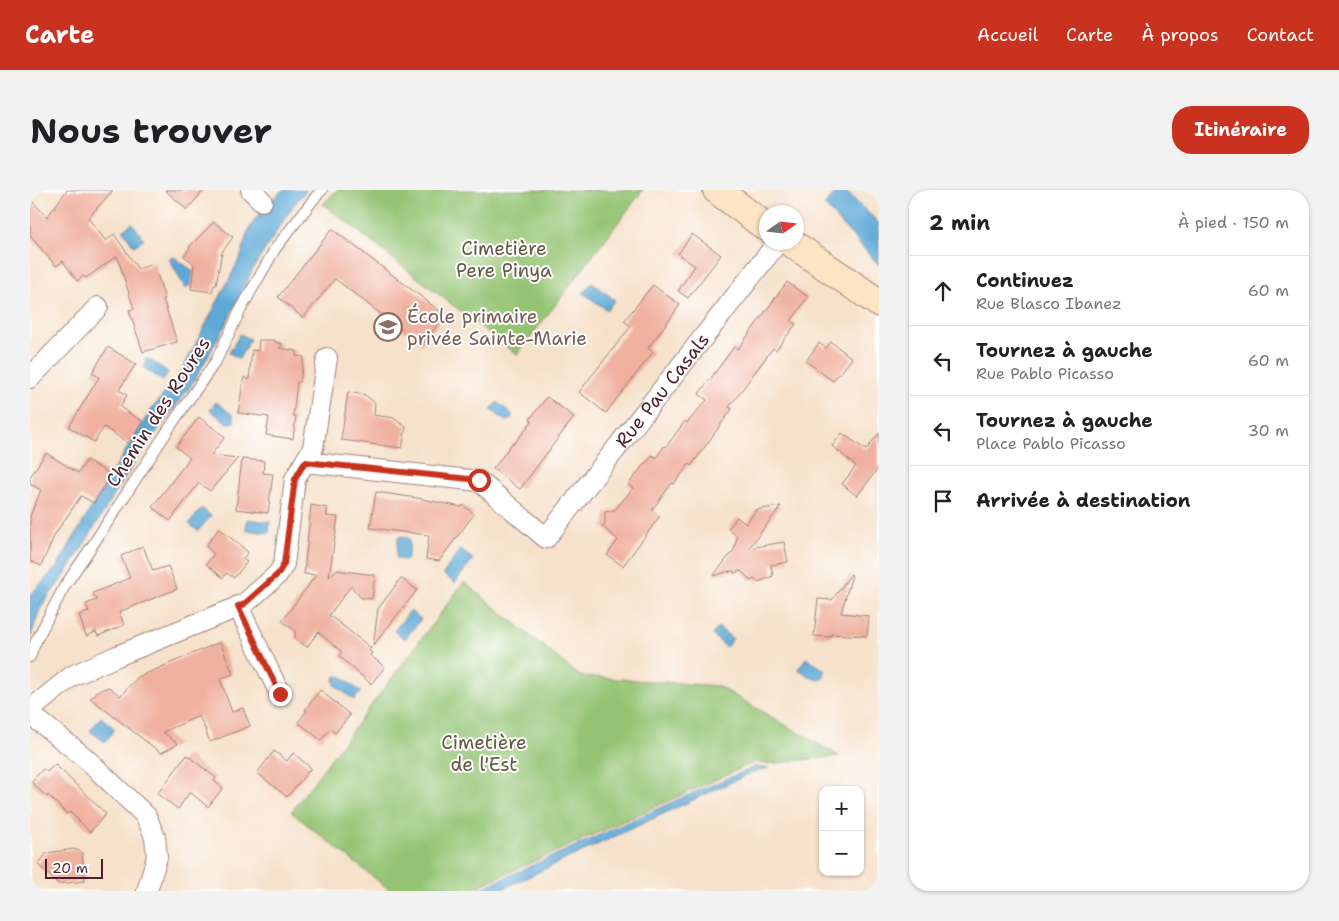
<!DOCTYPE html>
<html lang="fr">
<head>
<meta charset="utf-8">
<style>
  :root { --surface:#fff; --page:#f2f2f2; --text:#202124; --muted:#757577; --line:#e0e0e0; --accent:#c8321e }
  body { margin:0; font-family:"Shantell Sans",sans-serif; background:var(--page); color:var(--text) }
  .controls { position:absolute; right:15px; bottom:15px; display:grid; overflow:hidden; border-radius:10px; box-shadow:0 1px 4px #0004 }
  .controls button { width:45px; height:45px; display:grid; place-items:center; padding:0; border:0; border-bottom:1px solid var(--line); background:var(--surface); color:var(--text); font:25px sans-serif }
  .compass { position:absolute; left:729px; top:15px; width:45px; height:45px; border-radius:50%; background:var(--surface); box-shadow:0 1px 4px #0004; rotate:76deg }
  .scale { position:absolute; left:15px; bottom:12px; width:58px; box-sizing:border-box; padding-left:5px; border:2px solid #4a1f2b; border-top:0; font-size:14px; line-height:18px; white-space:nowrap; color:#4a1f2b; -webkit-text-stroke:4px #fff; paint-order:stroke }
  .stop { position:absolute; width:15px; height:15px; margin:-11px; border:4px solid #c8321e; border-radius:50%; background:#fff }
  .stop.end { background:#c8321e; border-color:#fff; box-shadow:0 1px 5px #0008 }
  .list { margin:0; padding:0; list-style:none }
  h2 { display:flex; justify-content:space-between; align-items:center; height:65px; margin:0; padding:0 20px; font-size:21px }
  h2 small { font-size:16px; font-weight:400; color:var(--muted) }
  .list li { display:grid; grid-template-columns:32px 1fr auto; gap:15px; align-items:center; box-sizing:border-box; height:70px; padding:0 20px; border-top:1px solid var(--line) }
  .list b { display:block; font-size:19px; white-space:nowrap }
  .list p { margin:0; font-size:16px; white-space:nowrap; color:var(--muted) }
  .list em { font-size:16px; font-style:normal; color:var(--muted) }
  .icon { flex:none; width:28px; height:28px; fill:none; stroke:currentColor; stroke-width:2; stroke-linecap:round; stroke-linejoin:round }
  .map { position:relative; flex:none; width:849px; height:701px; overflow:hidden; border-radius:20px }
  header { display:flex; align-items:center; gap:30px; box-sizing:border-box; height:70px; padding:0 25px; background:var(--accent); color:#fff }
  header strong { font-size:24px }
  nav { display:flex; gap:28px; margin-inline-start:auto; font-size:18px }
  .intro { display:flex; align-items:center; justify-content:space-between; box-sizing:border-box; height:120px; padding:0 30px }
  h1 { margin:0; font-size:35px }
  .button { padding:12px 22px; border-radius:20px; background:var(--accent); color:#fff; font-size:18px; font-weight:700 }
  main { display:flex; gap:30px; padding:0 30px }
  aside { flex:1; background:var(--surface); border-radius:20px; box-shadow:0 1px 4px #0004 }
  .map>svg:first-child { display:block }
  .green { fill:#94c473; stroke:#6f724f }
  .water { fill:#5da9d6; stroke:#546480 }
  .building { fill:#f0b1a0 }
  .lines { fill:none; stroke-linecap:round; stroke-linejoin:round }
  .lane-casing { stroke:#a0807a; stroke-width:12 }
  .street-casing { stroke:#a0807a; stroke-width:22 }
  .secondary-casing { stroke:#a0807a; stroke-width:30 }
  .lane { stroke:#fff; stroke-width:10 }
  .street { stroke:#fff; stroke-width:20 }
  .secondary { stroke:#fde5c4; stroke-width:28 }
  .route { stroke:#c8321e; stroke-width:6 }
  .labels { text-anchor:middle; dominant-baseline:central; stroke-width:4; stroke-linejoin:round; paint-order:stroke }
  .park-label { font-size:19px; fill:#645944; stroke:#fff }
  .education-label { font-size:19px; fill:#785e54; stroke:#fff; text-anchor:start }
  .street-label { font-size:19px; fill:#4a1f2b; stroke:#fff }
</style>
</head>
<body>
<header>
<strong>Carte</strong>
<nav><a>Accueil</a><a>Carte</a><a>À propos</a><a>Contact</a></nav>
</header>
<div class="intro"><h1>Nous trouver</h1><a class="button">Itinéraire</a></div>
<main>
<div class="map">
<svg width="849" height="701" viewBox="0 0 849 701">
  <rect width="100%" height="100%" fill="#fff"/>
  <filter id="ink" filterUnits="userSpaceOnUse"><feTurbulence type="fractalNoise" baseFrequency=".02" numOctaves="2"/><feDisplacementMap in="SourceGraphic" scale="10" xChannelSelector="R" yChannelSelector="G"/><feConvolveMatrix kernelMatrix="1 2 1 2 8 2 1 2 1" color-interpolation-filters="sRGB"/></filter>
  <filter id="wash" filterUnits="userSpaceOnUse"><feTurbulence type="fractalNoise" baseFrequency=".0096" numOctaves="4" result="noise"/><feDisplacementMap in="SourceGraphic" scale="20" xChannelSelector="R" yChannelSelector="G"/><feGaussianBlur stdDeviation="1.12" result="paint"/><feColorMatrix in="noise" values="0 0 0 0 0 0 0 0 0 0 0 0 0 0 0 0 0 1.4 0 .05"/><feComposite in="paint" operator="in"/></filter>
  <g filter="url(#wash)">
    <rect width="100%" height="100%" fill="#f6e1ca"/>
    <g class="green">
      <polygon points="307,0 613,0 487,165 293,14"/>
      <polygon points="434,392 550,486 688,496 809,566 738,574 725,572 438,701 361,701 261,622"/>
    </g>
    <g class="water">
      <polygon points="252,0 277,0 265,13 224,77 196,134 164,191 108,267 92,292 36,384 21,403 10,419 0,449 0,403 1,404 26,378 83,281 121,220 149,186 211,66 217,43 225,29"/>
      <polygon points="810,0 814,0 849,33 849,75 794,15"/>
      <polygon points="102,33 114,49 104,56 93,40"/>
      <polygon points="144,67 163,81 162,94 155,98 139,69"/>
      <polygon points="562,93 585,110 577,120 553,103"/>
      <polygon points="210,144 220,149 209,169 199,163"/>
      <polygon points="117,168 138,182 133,191 114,178 116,174 114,172"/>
      <polygon points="186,212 204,226 203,227 205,231 203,233 197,233 180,220"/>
      <polygon points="467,212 482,224 481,229 476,231 461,220"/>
      <polygon points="172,318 181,326 168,341 159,334"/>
      <polygon points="217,329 240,332 239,343 216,340"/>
      <polygon points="371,346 378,348 380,350 378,368 375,370 367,369 366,367 368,348"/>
      <polygon points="430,360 443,369 425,393 413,384"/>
      <polygon points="380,421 391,429 375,449 364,441"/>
      <polygon points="688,437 703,449 696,457 682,445"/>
      <path d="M776,468L795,480C794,500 777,484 768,479Z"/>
      <polygon points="306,486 310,487 311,486 331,502 324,510 305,495 304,488"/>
      <polygon points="71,527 85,539 75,552 60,541"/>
      <polygon points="724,577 739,578 723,582 468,701 446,701 647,610"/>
    </g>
    <g id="blocks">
      <g class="building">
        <polygon points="37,0 83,0 58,28 76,51 84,44 108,79 124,74 135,109 133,109 147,152 113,162 99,120 104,119 87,66 56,88 54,86 47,91 33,71 26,76 0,46 0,9 17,27"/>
        <polygon points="135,0 174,0 157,20"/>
        <polygon points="184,32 203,47 192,62 186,95 184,95 182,102 161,99 164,74 154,66 160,58 159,57"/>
        <polygon points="302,39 415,125 392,155 305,89 273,128 248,107"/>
        <polygon points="662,44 691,65 658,108 648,101 665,76 648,64"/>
        <polygon points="757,92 778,107 761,131 766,134 746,160 743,158 699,217 702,219 661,276 659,274 644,294 642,293 622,320 630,326 593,376 577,365 588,350 572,336 575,333 575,322 585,320 603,298 598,295 615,273 616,273 623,265 626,268 634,256 636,257 655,231 657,233 677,210 669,204 704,157 708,159"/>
        <polygon points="623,95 650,115 618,158 623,162 576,223 549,202 601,136 594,131"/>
        <polygon points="229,150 245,150 245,152 253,154 249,158 267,161 266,166 274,167 270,192 267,192 263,226 266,226 263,249 236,245 239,227 208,223 214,187 219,190 222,160 228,161"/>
        <polygon points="801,152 822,168 810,184 809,183 803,191 776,171 789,153 796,158"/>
        <polygon points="78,157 106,174 89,200 97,205 90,217 113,232 100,254 74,237 64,252 39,237 69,187 62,183"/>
        <polygon points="318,202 335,205 345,213 344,225 363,228 376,237 372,258 311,250"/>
        <polygon points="517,207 544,227 490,299 463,279 483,252 484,254 502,231 500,229"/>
        <polygon points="169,227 195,247 181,265 208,268 180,301 169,293 140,331 122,317 160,268 146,257"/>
        <polygon points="812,243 836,260 849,243 849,277 827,306 812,294 826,276 802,256"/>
        <polygon points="16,263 48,283 57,270 81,285 64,313 51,306 25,344 11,376 0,371 0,326 11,300 0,294 0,287"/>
        <polygon points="212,269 234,271 233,283 243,284 238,323 206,319"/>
        <polygon points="346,302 387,308 432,317 433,315 444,324 409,371 396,369 399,345 340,338"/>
        <polygon points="281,315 297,318 297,326 308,327 299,387 306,380 345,385 342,409 331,408 321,396 299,425 341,458 339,461 342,463 340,465 355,477 341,494 309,466 312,462 288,442 277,457 265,448 265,441 252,431 286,385 274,384"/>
        <polygon points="751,316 719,358 754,352 758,372 741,375 743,386 728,392 724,389 721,391 711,381 704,383 703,380 699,383 700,381 683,386 704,360 707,346 698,339 707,327 716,334 726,320"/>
        <polygon points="189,338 218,362 213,369 217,372 204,388 197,383 193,388 176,374 184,364 176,356"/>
        <polygon points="113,356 123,381 138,376 147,399 89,422 94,435 68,446 66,442 56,446 49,425 59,422 56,414 67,410 63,403 100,388 91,366"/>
        <polygon points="821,384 822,385 811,423 839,426 837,446 801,444 801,447 784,446 788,409 802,410"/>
        <polygon points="371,388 387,400 343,456 348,419"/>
        <polygon points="190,452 203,484 190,489 202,522 213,518 220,536 180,552 175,540 176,539 175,539 169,526 133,542 148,554 131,563 60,508 66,505 65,502 79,497 90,506 108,487"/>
        <polygon points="290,500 320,525 305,543 300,539 291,550 268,532 277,521 275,520"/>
        <polygon points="244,561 257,571 263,563 281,578 257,607 227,583"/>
        <polygon points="157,565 186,588 184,591 193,598 178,617 160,602 148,619 127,604"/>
        <polygon points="25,574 76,624 60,642 40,622 37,624 18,605 17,607 1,592 13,579 17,582"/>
        <polygon points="44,659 52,662 55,691 28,694 8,675 17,663"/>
      </g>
    </g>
  </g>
  <g filter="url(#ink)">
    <use href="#blocks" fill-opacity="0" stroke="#a0807a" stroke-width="1"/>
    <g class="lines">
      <defs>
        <polyline id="lane" points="0,467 6,451 34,397 62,356 144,231 186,171 211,119 245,59 287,5 292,0"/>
        <g id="street">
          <polyline points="221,0 232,11"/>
          <polyline points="0,188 68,117"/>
          <path id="s1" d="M275,272L449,291L516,348L748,52"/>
          <polyline points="208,416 250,504"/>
          <polyline points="0,520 42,486 87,466 213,415 248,384 254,374 265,289 283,258 297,168"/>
          <polyline points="0,524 54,567 116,626 125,647 127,667 117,701"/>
        </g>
        <g id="secondary">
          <polyline points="687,0 736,37"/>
          <polyline points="760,52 849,113"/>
        </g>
      </defs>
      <use href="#lane" class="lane-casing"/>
      <use href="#street" class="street-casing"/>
      <use href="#secondary" class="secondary-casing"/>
      <use href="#lane" class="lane"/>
      <use href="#street" class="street"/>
      <use href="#secondary" class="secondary"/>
    </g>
  </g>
  <g class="lines" filter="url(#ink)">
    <polyline class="route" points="250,504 208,416 213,415 248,384 254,374 265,289 275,272 449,290"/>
  </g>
  <defs>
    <symbol id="school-ring" viewBox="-11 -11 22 22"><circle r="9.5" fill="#fff" stroke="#8d6e63" stroke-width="1.5"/><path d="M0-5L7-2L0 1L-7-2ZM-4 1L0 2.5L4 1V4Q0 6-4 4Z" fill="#8d6e63"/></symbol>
  </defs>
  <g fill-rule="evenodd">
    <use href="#school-ring" x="342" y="121" width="32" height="32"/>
  </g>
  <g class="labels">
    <g class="park-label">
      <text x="474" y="58">Cimetière<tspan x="474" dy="22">Pere Pinya</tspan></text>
      <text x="454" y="552">Cimetière<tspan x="454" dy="22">de l'Est</tspan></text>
    </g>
    <g class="education-label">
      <text x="377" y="126">École primaire<tspan x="377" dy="22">privée Sainte-Marie</tspan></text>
    </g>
    <g class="street-label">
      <text stroke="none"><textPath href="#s1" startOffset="451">Rue Pau Casals</textPath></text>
      <text transform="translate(128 222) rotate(-57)">Chemin des Roures</text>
    </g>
  </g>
</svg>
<div class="controls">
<button>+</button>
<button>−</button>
</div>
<svg class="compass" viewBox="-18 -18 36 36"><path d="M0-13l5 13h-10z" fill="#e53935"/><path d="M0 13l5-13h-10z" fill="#757577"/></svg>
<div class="scale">20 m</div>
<div class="stop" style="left:449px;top:290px"></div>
<div class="stop end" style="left:250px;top:504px"></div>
</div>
<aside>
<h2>2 min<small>À pied · 150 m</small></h2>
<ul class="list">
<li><svg class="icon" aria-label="ahead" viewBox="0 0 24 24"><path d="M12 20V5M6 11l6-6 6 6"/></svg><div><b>Continuez</b><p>Rue Blasco Ibanez</p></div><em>60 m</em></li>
<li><svg class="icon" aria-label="left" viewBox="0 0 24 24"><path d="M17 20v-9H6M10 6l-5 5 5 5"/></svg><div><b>Tournez à gauche</b><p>Rue Pablo Picasso</p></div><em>60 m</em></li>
<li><svg class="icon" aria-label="left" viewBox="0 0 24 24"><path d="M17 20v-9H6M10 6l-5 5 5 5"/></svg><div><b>Tournez à gauche</b><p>Place Pablo Picasso</p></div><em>30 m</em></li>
<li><svg class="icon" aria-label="arrive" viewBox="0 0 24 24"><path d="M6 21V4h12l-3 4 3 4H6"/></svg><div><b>Arrivée à destination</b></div></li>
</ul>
</aside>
</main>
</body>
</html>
